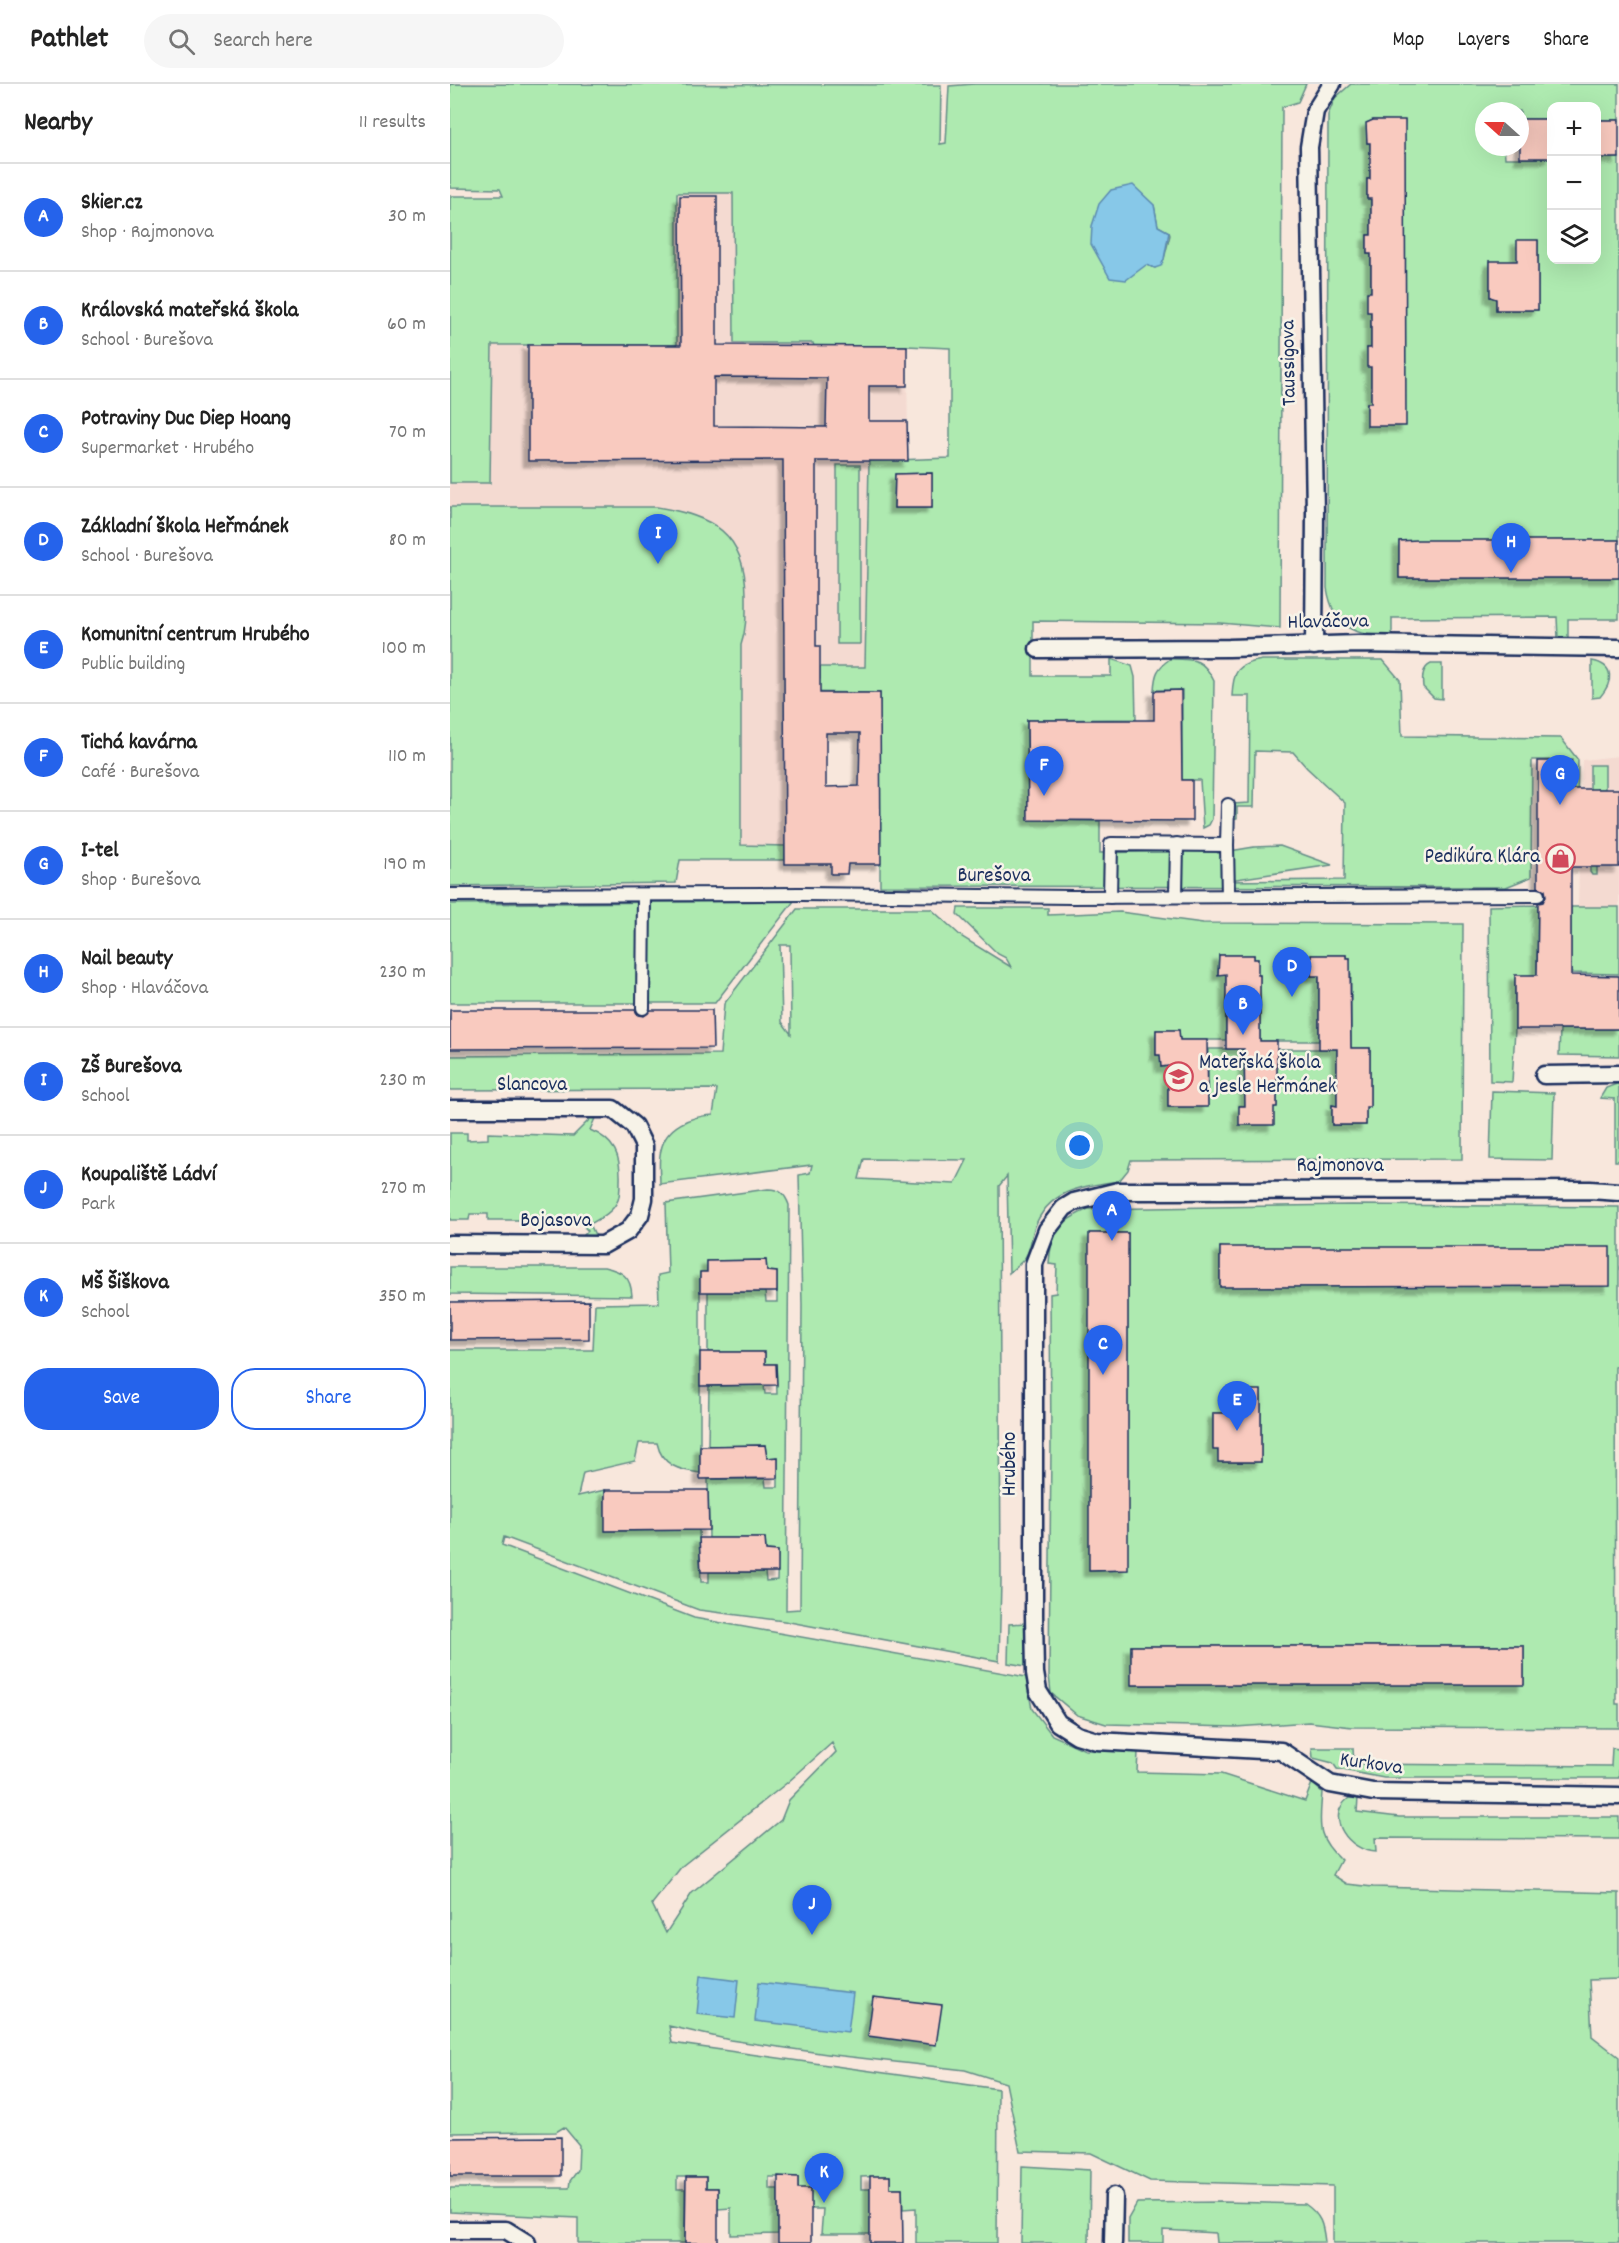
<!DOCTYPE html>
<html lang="en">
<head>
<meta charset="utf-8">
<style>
  :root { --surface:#fff; --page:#f6f6f6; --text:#222; --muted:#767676; --line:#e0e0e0; --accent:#2563eb }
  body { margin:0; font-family:Dekko,sans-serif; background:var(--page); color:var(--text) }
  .controls { position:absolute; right:18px; top:18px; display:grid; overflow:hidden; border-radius:12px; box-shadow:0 6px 24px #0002 }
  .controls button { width:54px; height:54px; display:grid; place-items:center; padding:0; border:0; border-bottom:2px solid var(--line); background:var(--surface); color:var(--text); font:30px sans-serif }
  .compass { position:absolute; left:1025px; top:18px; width:54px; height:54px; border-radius:50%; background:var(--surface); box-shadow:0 6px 24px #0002; rotate:291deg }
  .you { position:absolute; left:630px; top:1062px; width:21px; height:21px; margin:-15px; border:4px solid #fff; border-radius:50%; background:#1a73e8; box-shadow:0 0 0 9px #1a73e833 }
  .badge { display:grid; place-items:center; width:39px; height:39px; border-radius:50%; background:var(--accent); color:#fff; font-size:20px; font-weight:700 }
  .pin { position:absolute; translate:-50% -50px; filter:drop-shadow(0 2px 3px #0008) }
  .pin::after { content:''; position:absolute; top:32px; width:21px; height:18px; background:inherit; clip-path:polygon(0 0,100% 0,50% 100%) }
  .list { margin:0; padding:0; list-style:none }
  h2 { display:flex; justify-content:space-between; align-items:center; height:78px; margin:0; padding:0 24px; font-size:26px }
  h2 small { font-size:20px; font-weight:400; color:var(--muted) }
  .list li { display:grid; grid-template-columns:39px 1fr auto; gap:18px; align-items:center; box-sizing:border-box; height:108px; padding:0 24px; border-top:2px solid var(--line) }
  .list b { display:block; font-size:22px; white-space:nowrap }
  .list p { margin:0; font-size:20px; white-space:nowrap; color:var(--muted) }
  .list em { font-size:20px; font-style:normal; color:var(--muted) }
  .actions { display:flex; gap:12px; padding:18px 24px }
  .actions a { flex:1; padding:14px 0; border:2px solid var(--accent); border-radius:24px; text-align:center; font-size:21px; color:var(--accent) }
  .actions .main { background:var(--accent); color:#fff }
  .icon { flex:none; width:33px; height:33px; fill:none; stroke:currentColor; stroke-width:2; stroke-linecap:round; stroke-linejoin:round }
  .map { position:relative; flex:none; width:1169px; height:2159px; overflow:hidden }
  header { display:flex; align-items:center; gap:36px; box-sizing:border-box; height:84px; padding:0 30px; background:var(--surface); border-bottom:2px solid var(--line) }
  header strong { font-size:28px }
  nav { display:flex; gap:33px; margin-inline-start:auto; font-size:21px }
  .search { width:420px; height:54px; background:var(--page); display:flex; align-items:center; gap:15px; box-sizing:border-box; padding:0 21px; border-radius:33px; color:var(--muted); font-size:22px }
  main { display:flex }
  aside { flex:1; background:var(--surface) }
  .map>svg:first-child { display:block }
  .built { fill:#f4dad1 }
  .green { fill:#aeeab0; stroke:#648c87; stroke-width:1.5; fill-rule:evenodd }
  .water { fill:#87c8e8; stroke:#5c8bb1; stroke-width:1.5 }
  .building { fill:#f9cabf; stroke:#1b2f5e; stroke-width:1.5; fill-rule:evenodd; filter:url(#shadow) }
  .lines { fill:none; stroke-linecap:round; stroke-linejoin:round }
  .pedestrian-casing { stroke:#1b2f5e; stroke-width:16 }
  .minor-casing { stroke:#1b2f5e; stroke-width:21 }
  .pedestrian { stroke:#f7f3e8; stroke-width:12 }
  .minor { stroke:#f7f3e8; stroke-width:16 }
  .labels { text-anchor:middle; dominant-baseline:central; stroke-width:5; stroke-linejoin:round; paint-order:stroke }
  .street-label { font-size:21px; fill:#1b2f5e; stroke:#f7f3e8 }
  .poi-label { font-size:21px; fill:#1b2f5e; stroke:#f7f3e8; text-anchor:end }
</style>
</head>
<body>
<header>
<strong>Pathlet</strong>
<div class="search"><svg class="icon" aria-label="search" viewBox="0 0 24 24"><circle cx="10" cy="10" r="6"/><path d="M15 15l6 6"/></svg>Search here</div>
<nav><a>Map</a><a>Layers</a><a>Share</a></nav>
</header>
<main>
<aside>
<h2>Nearby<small>11 results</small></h2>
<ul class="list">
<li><span class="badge">A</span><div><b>Skier.cz</b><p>Shop · Rajmonova</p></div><em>30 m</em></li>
<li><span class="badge">B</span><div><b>Královská mateřská škola</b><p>School · Burešova</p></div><em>60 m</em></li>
<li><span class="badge">C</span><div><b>Potraviny Duc Diep Hoang</b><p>Supermarket · Hrubého</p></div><em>70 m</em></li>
<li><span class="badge">D</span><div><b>Základní škola Heřmánek</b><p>School · Burešova</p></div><em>80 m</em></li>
<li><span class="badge">E</span><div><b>Komunitní centrum Hrubého</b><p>Public building</p></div><em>100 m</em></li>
<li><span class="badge">F</span><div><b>Tichá kavárna</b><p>Café · Burešova</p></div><em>110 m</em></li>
<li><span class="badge">G</span><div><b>I-tel</b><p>Shop · Burešova</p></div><em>190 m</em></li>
<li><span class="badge">H</span><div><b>Nail beauty</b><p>Shop · Hlaváčova</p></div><em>230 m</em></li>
<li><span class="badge">I</span><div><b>ZŠ Burešova</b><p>School</p></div><em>230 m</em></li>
<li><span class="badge">J</span><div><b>Koupaliště Ládví</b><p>Park</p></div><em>270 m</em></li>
<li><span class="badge">K</span><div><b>MŠ Šiškova</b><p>School</p></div><em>350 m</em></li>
</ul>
<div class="actions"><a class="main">Save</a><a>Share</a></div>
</aside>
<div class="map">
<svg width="1169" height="2159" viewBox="0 0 1169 2159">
  <defs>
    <filter id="shadow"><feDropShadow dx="-5.5" dy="5.5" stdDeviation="1.5" flood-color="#0004"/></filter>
  </defs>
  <rect width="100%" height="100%" fill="#f8e7dc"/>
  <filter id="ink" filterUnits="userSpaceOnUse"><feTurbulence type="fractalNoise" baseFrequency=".0167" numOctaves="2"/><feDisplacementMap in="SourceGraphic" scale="12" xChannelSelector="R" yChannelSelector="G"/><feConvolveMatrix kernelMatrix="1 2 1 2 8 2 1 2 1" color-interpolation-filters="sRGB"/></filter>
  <g filter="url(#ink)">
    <g class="built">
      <polygon points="368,89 364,261 457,262 458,377 419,378 415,583 371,583 370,595 335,596 335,776 0,774 0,112 176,112"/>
      <polygon points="1169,672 1169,823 1128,823 1132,676"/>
    </g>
    <g class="green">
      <path d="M0,0L491,1L490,60L496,59L499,2L524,0H856L848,18L832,23L830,544L770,539L583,537V592H661V575L682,582L685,593L686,635L577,636L578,736L650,737V769L768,766V769L804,763L830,762L882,781L773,797L894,796L895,719L857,684L843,668L805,667L804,723H787V735L782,736L783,720L799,719L800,612H782C783,587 787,580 812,576H933L950,596L952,652L1111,654L1128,676L1127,722H1122V676H1082L1081,793L1056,803L430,802V609L335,608L370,595V583H415L419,377L500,374V264L457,262H364L363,259H284L283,109H227V261H42L40,399H0V112H53L50,105L0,104ZM704,121L708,142L719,148L720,151L714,175L705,184L696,181ZM482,389V424H444L445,390Z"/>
      <path d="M901,0H1169V36H1147L1146,22H1102L1101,35H1070V27H1034V63H1054L1055,74H1101L1102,176H1146L1147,74H1169V456L949,457V494H1169V535H1118V554H1108L1107,533L942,534V554C904,550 884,546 877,504L878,31L885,14ZM923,36L955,37L919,341L917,319H921V283L917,264H921V170H917V151H921V115L917,114V95H920V59H917V39ZM1088,156V226H1046V213H1040V177L1067,212Z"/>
      <rect x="387" y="381" width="23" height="179"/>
      <path d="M0,423H207C262,432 295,448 296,510C296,528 297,544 291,561V761L335,762V776H230L226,799L0,802Z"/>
      <path d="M720,575C744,575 753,574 764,597L762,735L759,741L753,744L750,696H732V606H704C705,590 707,584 720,575Z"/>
      <path d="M1142,577C1165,581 1163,598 1150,613L1142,614Z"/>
      <path d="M981,580H992V615L984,614L973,603C972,594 972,584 981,580Z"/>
      <polygon points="1140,681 1155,681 1155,705 1147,705 1147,791 1142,791 1140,788"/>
      <polygon points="344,817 265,919 0,919 0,820"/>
      <polygon points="1088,821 1087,891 1065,892 1065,945 1062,998 1040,997 1039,822"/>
      <polygon points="1121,823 1169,823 1169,890 1121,889"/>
      <path d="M508,824H598V831L670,828L753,839L1013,840L1012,1075L681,1076L678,1086L669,1097C633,1102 598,1105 584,1145C581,1153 581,1164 576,1172C573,1178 564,1184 559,1189L557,1092L549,1102L551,1498L549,1577L334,1537L249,1526L54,1453L52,1461L244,1534L576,1593L582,1625L602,1651L635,1666L688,1668L687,1688L771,1690L855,1717L862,1699L872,1708C870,1740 865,1752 891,1776L883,1791L897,1800L923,1803L1169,1809V1895L1139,1896L1142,1952L1169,1973V2159H883V2102L700,2097L641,2069L570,2067L556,1999L515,1986L384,1971L280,1956L219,1942L222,1959L548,2005L547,2159H466V2124L453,2125L452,2104H440V2092L411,2093V2105H420V2150H371L373,2125H360L348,2104V2093H319V2105H328V2150L281,2151V2124L268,2125V2104H256V2093H227V2105H235V2159H128V2134L0,2128V2104H119L120,2097L128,2086L129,2061L114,2043L106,2048L0,2049V1266H143L145,1220L209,1219L208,1191L218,1189L216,1119L318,1105C330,1105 335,1110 339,1121L336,1526L350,1525L352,1221L349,1091L360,1089L362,1081L210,1100C210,1089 208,1076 211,1066C216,1042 241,1032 263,1031L267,1005L0,1006V972L270,970L274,920L347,825H481L512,853L561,883L556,874L548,870L507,830ZM330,861H340L341,950L332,938ZM769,871H804V875H808L804,891H810V957H869V892H861V871H896V874H900L896,889L901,890V964H920V1022L916,1023V1041H882V1022H887V965H827V1022L824,1023L789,1022H795L794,965H758V1022L718,1023V982L711,983L717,971H706V946H729L730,956H776V890H768ZM414,1075L517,1076L505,1100L409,1095ZM316,1176L317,1187L327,1188V1218H316L315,1208H258V1268H315V1280H326L327,1310H315L314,1301L259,1302L258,1362L315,1361L317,1374L328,1373V1403H316L315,1395H258L259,1454H315L316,1466L328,1467L327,1496L316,1497L315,1488H259V1498H251L249,1446L156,1447L155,1406L128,1412L133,1389L185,1377L189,1359H207C212,1382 229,1386 250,1389V1189L257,1188V1177ZM382,1659L386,1668L339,1716L331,1736L242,1809L216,1849L202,1820L232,1782L338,1698Z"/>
      <polygon points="1110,945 1169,945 1169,972 1109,971"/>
      <polygon points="1169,999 1169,1077 1165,1077 1165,1015 1150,1014 1156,1004"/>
      <polygon points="1042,1007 1104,1009 1102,1076 1040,1075"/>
      <path d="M133,1031L146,1032L140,1046C165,1056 171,1072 170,1097C170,1103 170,1111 168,1116C163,1128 151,1134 140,1140L146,1153L136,1154L133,1152L138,1147L123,1131L118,1136H38V1130H20L19,1136H0V1049H17V1056L38,1055V1049L123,1052L139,1036Z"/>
      <path d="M901,1121L1169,1123V1282L1165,1283L1166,1620H1169V1644L902,1643L859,1638L786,1643L656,1640L627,1631L601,1609L599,1591L601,1363L600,1210L606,1209L607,1181L599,1180C601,1147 609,1138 638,1125ZM640,1149H678L677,1486L640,1487ZM770,1163L1160,1202H770ZM794,1307H811V1378H769L768,1366L763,1365V1329H794ZM681,1562H1074V1600L682,1601Z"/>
      <path d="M0,1183H154C172,1187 181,1192 182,1212L0,1210Z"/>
      <polygon points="577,1539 576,1582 558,1579 559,1540"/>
      <polygon points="862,1664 903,1664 904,1680 1161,1682 1162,1664 1169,1665 1169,1694 934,1694 887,1685 883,1679 863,1674"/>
      <path d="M899,1714H908L907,1728L949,1733H1169V1755L925,1754L926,1768C900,1768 873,1733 899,1714Z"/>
      <polygon points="572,2082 640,2086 639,2159 571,2159"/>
      <path d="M773,2118L855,2120C871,2131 873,2140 875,2158L767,2159L766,2149L713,2146V2159H678V2135L687,2119Z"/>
    </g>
    <g class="water">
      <polygon points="683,101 704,121 708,142 719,148 714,175 711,182 705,184 696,181 676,196 660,194 641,160 642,142 649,120 661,106"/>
      <polygon points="251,1891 289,1896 285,1934 247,1930"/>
      <polygon points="309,1898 403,1909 398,1948 305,1937"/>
    </g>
    <g class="building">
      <rect x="1070" y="35" width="31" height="39"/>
      <polygon points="923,36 955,36 956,342 917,342 917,319 921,319 921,283 917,283 917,264 921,264 921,228 917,228 917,208 921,208 921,170 917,170 917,151 921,151 921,115 917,115 917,95 920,95 920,59 917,59 916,39"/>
      <rect x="1146" y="36" width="23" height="38"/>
      <path d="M230,112H267V261L457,262V302H419V337H457L458,377H366V562H370V609H430L431,780H398L397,790H381V780H335L333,376L78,377V261H231ZM264,293L377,294L376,343L264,342ZM376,649H410L409,702L376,703Z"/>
      <polygon points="1067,156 1088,156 1088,226 1046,226 1046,215 1040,213 1040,177 1067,177"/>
      <polygon points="482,389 482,424 444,424 445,390"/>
      <polygon points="967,456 1169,456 1169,494 949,494 949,457"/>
      <polygon points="731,606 732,696 742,696 742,737 578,736 577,636 704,636 704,607"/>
      <polygon points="1088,677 1121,677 1121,705 1169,705 1169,783 1121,783 1121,891 1169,892 1169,945 1065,945 1065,891 1087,891 1088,819 1093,818 1096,812 1095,806 1088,803"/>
      <polygon points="769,871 804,871 804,875 808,875 808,891 810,891 810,957 827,957 827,1023 824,1023 824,1041 789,1041 789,1022 795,1022 794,965 776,965 776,890 768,891"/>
      <polygon points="861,871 896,871 896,874 900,874 901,964 920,964 920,1023 916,1023 916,1041 882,1041 882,1021 887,1022 887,965 869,965 869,892 861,892"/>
      <polygon points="0,926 185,926 188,931 194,932 201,926 262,926 263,964 0,965"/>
      <polygon points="706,946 729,946 730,956 757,956 758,1023 718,1023 718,982 711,983 710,971 706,971"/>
      <polygon points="639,1149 678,1149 678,1486 639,1487"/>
      <polygon points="770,1163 1160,1163 1160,1202 770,1203"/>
      <polygon points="316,1176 317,1187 327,1188 327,1208 250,1208 250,1188 257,1188 257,1177"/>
      <polygon points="139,1217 139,1255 0,1256 0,1218"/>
      <polygon points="250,1268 315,1268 315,1280 326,1280 327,1301 250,1302"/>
      <polygon points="794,1306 811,1306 811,1378 768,1378 768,1366 763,1366 763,1329 794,1329"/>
      <polygon points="315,1361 317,1374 328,1373 328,1394 250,1395 250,1362"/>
      <polygon points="155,1406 258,1406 259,1446 155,1447"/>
      <polygon points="249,1454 315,1454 316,1466 328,1467 328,1488 251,1488"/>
      <rect x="681" y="1562" width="393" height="39"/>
      <polygon points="423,1913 492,1921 486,1961 418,1952"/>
      <polygon points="111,2053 111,2092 0,2092 0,2054"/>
      <polygon points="328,2092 348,2093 348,2104 361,2104 361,2159 328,2159"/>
      <polygon points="420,2092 440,2092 440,2104 452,2104 453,2159 420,2159"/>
      <polygon points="236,2093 256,2093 256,2104 268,2104 268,2159 235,2159"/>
    </g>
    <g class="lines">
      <defs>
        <g id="pedestrian">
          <polyline points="777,761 778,812"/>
          <polyline points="0,811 352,810 621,813 1088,811"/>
          <polyline points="726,812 727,760"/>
          <polyline points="660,813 661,760 777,761 778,721"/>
          <polyline points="193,924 194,811"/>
        </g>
        <g id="minor">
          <polyline points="864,562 865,429 859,63 865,27 882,0"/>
          <polyline points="588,565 779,564 908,560 1169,564"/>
          <polyline points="1094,991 1169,990"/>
          <polyline points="0,1025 163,1025 184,1042 194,1062 194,1115 190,1131 178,1147 153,1161 0,1160"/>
          <polyline points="1169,1108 1140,1106 687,1107 668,1107 624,1118 614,1124 597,1146 584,1180 584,1531 585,1589 588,1607 608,1639 627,1651 647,1657 831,1667 880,1700 923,1708 1169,1712"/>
          <polyline points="0,2146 56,2146 77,2159"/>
          <polyline points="663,2159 664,2112"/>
        </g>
      </defs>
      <use href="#pedestrian" class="pedestrian-casing"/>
      <use href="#minor" class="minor-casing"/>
      <use href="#pedestrian" class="pedestrian"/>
      <use href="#minor" class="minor"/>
    </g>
  </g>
  <defs>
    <symbol id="shop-ring" viewBox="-11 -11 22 22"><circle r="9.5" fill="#f7f3e8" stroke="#d1495b" stroke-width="1.5"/><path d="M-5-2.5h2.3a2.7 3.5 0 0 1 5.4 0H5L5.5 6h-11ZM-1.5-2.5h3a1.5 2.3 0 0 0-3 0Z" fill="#d1495b"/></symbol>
    <symbol id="school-ring" viewBox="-11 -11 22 22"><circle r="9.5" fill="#f7f3e8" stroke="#d1495b" stroke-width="1.5"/><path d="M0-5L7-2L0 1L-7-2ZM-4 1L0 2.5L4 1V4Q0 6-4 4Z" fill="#d1495b"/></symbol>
  </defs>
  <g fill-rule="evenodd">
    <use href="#shop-ring" x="1094" y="758" width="33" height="33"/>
    <use href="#school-ring" x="712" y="976" width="33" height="33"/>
  </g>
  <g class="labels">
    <g class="street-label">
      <text transform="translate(840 279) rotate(-91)">Taussigova</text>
      <text transform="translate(878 539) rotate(-1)">Hlaváčova</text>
      <text x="544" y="793">Burešova</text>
      <text x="82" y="1002">Slancova</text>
      <text x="890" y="1083">Rajmonova</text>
      <text x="106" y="1138">Bojasova</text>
      <text transform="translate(561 1380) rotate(-90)">Hrubého</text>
      <text transform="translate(921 1681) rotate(8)">Kurkova</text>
    </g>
    <g class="poi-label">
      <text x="1090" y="774">Pedikúra Klára</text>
      <text x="749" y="980" text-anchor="start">Mateřská škola<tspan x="749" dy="24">a jesle Heřmánek</tspan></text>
    </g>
  </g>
</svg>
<div class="controls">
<button>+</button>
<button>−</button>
<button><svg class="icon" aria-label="layers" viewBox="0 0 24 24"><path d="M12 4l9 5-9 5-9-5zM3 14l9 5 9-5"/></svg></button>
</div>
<svg class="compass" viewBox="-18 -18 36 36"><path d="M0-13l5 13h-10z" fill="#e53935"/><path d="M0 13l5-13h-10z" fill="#767676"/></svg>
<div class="you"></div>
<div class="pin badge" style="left:662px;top:1157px">A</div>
<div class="pin badge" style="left:793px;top:951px">B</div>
<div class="pin badge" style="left:653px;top:1291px">C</div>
<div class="pin badge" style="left:842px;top:913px">D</div>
<div class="pin badge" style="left:787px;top:1347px">E</div>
<div class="pin badge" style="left:594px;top:712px">F</div>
<div class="pin badge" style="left:1110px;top:721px">G</div>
<div class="pin badge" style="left:1061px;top:489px">H</div>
<div class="pin badge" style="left:208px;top:480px">I</div>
<div class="pin badge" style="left:362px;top:1851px">J</div>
<div class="pin badge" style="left:374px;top:2119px">K</div>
</div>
</main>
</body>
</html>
